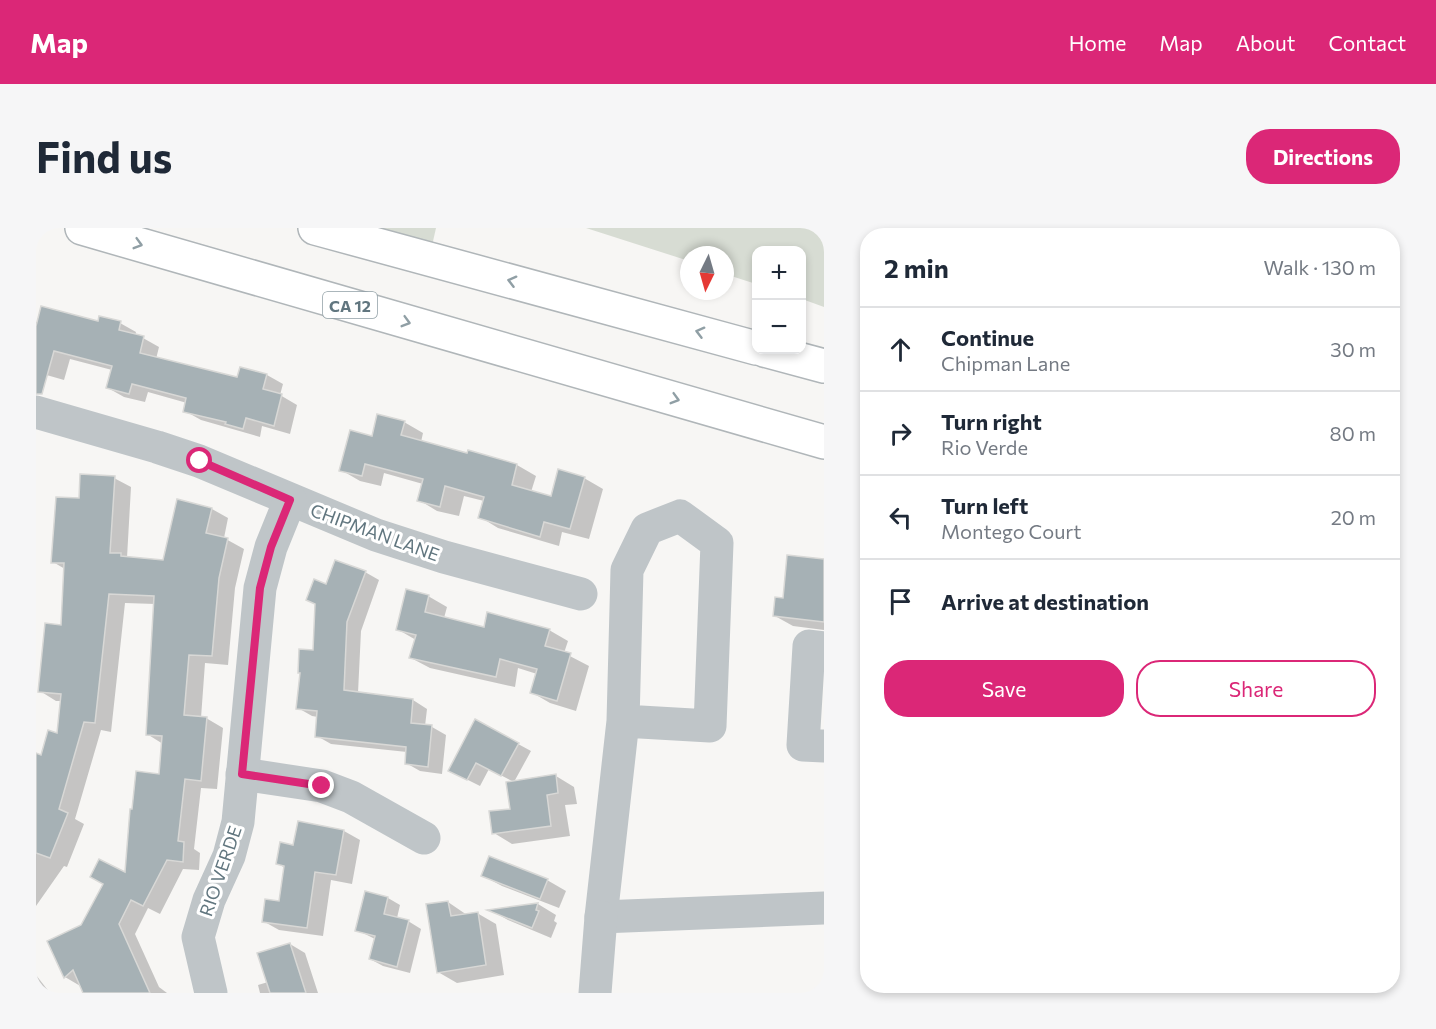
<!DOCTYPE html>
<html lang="en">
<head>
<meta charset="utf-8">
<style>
  :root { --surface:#fff; --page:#f6f6f7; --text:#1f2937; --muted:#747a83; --line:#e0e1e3; --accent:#db2777 }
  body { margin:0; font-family:Commissioner,sans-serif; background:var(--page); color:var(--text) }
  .controls { position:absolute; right:18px; top:18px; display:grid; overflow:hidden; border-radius:12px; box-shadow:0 3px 9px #0003 }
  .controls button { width:54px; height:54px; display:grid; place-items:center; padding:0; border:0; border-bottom:2px solid var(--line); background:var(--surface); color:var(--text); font:30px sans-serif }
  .compass { position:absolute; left:644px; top:18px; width:54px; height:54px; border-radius:50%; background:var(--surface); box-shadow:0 3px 9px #0003; rotate:185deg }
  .stop { position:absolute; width:18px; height:18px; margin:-14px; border:4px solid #db2777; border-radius:50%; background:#fff }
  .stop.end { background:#db2777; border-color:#fff; box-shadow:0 2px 6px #0008 }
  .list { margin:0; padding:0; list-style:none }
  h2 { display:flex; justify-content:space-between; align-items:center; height:78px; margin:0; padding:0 24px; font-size:26px }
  h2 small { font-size:20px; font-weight:400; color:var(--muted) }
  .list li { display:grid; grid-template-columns:39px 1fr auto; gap:18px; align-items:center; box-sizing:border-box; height:84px; padding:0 24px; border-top:2px solid var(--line) }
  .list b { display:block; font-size:22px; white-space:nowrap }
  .list p { margin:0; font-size:20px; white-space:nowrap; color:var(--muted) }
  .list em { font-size:20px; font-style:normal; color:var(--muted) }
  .actions { display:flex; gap:12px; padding:18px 24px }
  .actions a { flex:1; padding:14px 0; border:2px solid var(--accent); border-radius:24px; text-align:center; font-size:21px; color:var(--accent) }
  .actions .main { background:var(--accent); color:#fff }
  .icon { flex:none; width:33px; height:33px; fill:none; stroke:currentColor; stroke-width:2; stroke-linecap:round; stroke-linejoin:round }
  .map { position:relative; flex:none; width:788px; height:765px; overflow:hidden; border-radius:24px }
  header { display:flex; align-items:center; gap:36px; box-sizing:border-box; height:84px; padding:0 30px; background:var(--accent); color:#fff }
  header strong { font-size:28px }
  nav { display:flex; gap:33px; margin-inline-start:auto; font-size:21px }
  .intro { display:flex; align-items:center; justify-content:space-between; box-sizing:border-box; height:144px; padding:0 36px }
  h1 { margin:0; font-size:42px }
  .button { padding:15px 27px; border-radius:24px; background:var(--accent); color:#fff; font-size:21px; font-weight:700 }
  main { display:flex; gap:36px; padding:0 36px }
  aside { flex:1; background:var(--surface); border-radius:24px; box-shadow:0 3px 9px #0003 }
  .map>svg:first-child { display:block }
  .green { fill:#d7dcd3 }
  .shadow { fill:#0003 }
  .building { fill:#a6b1b5; stroke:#d8d8d6; stroke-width:1.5 }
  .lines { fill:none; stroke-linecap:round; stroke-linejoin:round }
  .highway-casing { stroke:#b0b6b9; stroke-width:36 }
  .minor { stroke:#bfc5c8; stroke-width:33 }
  .highway { stroke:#fff; stroke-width:33 }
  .oneway { stroke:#909fa5 }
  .route { stroke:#db2777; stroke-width:8 }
  .labels { text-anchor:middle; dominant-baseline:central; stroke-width:6; stroke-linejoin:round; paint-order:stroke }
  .shield { fill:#fff; stroke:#909fa5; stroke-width:1.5 }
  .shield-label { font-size:16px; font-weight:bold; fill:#61767f }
  .street-label { font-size:18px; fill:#61767f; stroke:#fff }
</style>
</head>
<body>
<header>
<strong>Map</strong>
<nav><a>Home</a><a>Map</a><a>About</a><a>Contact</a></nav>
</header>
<div class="intro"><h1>Find us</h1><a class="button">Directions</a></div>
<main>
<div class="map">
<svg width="788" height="765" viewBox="0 0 788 765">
  <rect width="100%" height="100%" fill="#f7f6f4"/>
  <g class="green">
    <polygon points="279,0 400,0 393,31"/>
    <polygon points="550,0 788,0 788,79 766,71 766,22 720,22 720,56 689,46 689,27 653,27 653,33"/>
  </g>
  <g class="shadow">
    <polygon points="0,94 84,95 100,104 99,108 107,110 123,119 120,131 202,151 205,140 231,147 247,156 244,167 261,177 254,206 226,198 224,209 165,192 149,183 151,175 112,164 109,174 88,169 72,160 76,142 34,131 28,152 0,144"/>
    <polygon points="368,194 387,205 385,214 432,227 433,224 481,237 500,248 495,264 516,270 548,250 567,261 553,311 526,304 523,318 462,300 444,289 448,273 428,268 423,288 401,283 383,272 387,256 348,245 345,258 324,253 305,242 337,210"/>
    <polygon points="78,250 95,259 91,330 128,334 176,281 192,290 188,310 208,321 199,360 192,437 169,435 165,490 170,490 187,500 181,561 165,560 158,621 164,625 163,642 147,641 124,686 112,680 99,706 123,759 131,765 53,765 46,759 29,749 47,699 91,647 124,547 127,516 111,506 119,376 89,375 75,504 65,502 39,591 48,596 31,639 28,638 0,678 0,527 6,528 22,506 26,473 20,473 4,463 27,399 29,341 17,334 44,271"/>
    <polygon points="788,332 788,402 757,398 739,388"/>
    <polygon points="329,344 343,352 325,403 322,465 377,472 391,481 389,498 396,499 410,507 406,546 384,543 370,535 371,524 295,516 281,508 282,489 276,488 262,480 278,423 291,358"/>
    <polygon points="392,368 411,379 408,390 449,401 513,402 532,413 528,425 553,438 540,483 514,475 495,464 501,446 482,440 479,459 394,440 375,430 380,412 361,401"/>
    <polygon points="440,493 495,523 478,554 520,548 538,559 541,576 529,577 534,608 476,616 458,605 476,582 478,554 453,541 444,558 426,549"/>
    <polygon points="263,594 308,603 324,612 316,656 295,652 287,708 243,702 227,693 244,675 249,640 241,635 258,619"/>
    <polygon points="447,648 511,652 530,663 523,680 466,658"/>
    <polygon points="352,670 364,677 361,690 372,693 385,701 374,745 347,738 334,731 339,711 321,702"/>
    <polygon points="412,674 431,687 441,685 460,696 468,747 421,755 402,744"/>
    <polygon points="502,676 520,687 518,693 521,695 515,710 472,692 456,683"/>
    <polygon points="254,716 269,725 282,765 224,765 222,757 232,754"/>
    <polygon points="0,747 14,765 0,765"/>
  </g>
  <g class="building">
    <polygon points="5,78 62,93 63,88 85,93 83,102 108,108 104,125 201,149 204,139 231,146 227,161 246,166 238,198 210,190 207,201 189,196 190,194 147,184 150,170 96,156 93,166 70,160 76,138 18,123 6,166 0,166 0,98"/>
    <polygon points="341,186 369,193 365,207 431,225 432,222 481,236 476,257 515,268 522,241 549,249 534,301 508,294 504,309 442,290 448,269 409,258 404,279 381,273 387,251 329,236 326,248 303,243 314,202 336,208"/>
    <polygon points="44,246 79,248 74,325 85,325 85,328 127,332 141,271 176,280 170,305 192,310 183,350 176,428 153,427 148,487 171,489 165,553 149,551 142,613 148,614 147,634 131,632 107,678 95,672 83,696 114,765 47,765 37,742 28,750 11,713 45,697 67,656 54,649 63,631 89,644 94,581 96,581 100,543 123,546 126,508 110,507 118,368 73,366 59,495 48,494 23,581 32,585 14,630 0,625 0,525 5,527 12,502 21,505 25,466 2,464 9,395 25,397 28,335 15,335 20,269 43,270"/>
    <polygon points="751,327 788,331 788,394 737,388 739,369 747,370"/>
    <polygon points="299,332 330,343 311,394 308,462 377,471 375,495 396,497 392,539 369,536 370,519 279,509 281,483 260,481 264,445 262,445 263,421 277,422 279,376 270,372 278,351 290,356"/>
    <polygon points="370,361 393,367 389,384 448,399 451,384 514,401 509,418 535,425 521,473 494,465 501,441 464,431 460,449 373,430 380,407 360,402"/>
    <polygon points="439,491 483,515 465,548 440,535 431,552 412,543"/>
    <polygon points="520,546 522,565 511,567 515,598 456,606 453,583 474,581 470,554"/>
    <polygon points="262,593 308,602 300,647 279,644 271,700 226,694 229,671 243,673 248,638 240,636 244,614 257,617"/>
    <polygon points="453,628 512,651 504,671 445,648"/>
    <polygon points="329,663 352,669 348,686 373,692 361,739 333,731 339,708 319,703"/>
    <polygon points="412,673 415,688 442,684 450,737 401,745 390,676"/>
    <polygon points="502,675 500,682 503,683 496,700 451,682"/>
    <polygon points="254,715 270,765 234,765 221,725"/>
  </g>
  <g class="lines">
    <defs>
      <g id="highway">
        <polyline points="46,0 788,214"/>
        <polyline points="279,0 720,120"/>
        <polyline points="728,122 788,138"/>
      </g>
    </defs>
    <use href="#highway" class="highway-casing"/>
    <g class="minor">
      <polyline points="0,184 121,219 163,233 340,307 408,329 545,366"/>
      <polyline points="788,420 773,418 767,517 788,518"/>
      <polyline points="587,493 674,498 681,315 644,288 611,301 591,342 587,493 565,689 788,680"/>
      <polyline points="206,546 286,558 315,569 388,610"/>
      <polyline points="175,765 162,709 173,672 193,628 202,594 224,360 235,319 254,272"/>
      <polyline points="559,765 565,689"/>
    </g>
    <use href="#highway" class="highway"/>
  </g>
  <defs><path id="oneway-chevron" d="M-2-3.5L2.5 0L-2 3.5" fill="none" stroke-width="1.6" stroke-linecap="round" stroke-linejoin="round" transform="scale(1.5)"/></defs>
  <g class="oneway">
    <use href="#oneway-chevron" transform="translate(102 16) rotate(16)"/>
    <use href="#oneway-chevron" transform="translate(476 53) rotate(-165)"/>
    <use href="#oneway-chevron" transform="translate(370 94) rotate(16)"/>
    <use href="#oneway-chevron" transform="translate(664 104) rotate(-165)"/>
    <use href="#oneway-chevron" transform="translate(639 171) rotate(16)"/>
  </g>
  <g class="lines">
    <polyline class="route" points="164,233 254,272 235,319 224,360 206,546 286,558"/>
  </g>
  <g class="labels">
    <rect class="shield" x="287" y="64" width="54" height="26" rx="4.5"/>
    <g class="shield-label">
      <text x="314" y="77">CA 12</text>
    </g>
    <g class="street-label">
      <text transform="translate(339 304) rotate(20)">CHIPMAN LANE</text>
      <text transform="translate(184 643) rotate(-71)">RIO VERDE</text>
    </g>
  </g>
</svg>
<div class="controls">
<button>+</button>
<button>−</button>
</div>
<svg class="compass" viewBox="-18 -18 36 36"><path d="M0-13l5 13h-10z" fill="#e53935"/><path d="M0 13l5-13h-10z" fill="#747a83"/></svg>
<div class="stop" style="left:164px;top:233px"></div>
<div class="stop end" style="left:286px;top:558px"></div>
</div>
<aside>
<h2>2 min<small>Walk · 130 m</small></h2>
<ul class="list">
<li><svg class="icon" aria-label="ahead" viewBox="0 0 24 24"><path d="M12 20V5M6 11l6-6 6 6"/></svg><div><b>Continue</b><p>Chipman Lane</p></div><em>30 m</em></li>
<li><svg class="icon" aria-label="right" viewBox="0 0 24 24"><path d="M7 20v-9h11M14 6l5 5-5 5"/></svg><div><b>Turn right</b><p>Rio Verde</p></div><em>80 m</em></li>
<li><svg class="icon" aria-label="left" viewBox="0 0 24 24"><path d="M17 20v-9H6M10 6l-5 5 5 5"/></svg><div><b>Turn left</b><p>Montego Court</p></div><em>20 m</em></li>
<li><svg class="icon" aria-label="arrive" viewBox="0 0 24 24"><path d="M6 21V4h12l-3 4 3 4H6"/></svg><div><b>Arrive at destination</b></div></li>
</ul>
<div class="actions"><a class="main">Save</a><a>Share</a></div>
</aside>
</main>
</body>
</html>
